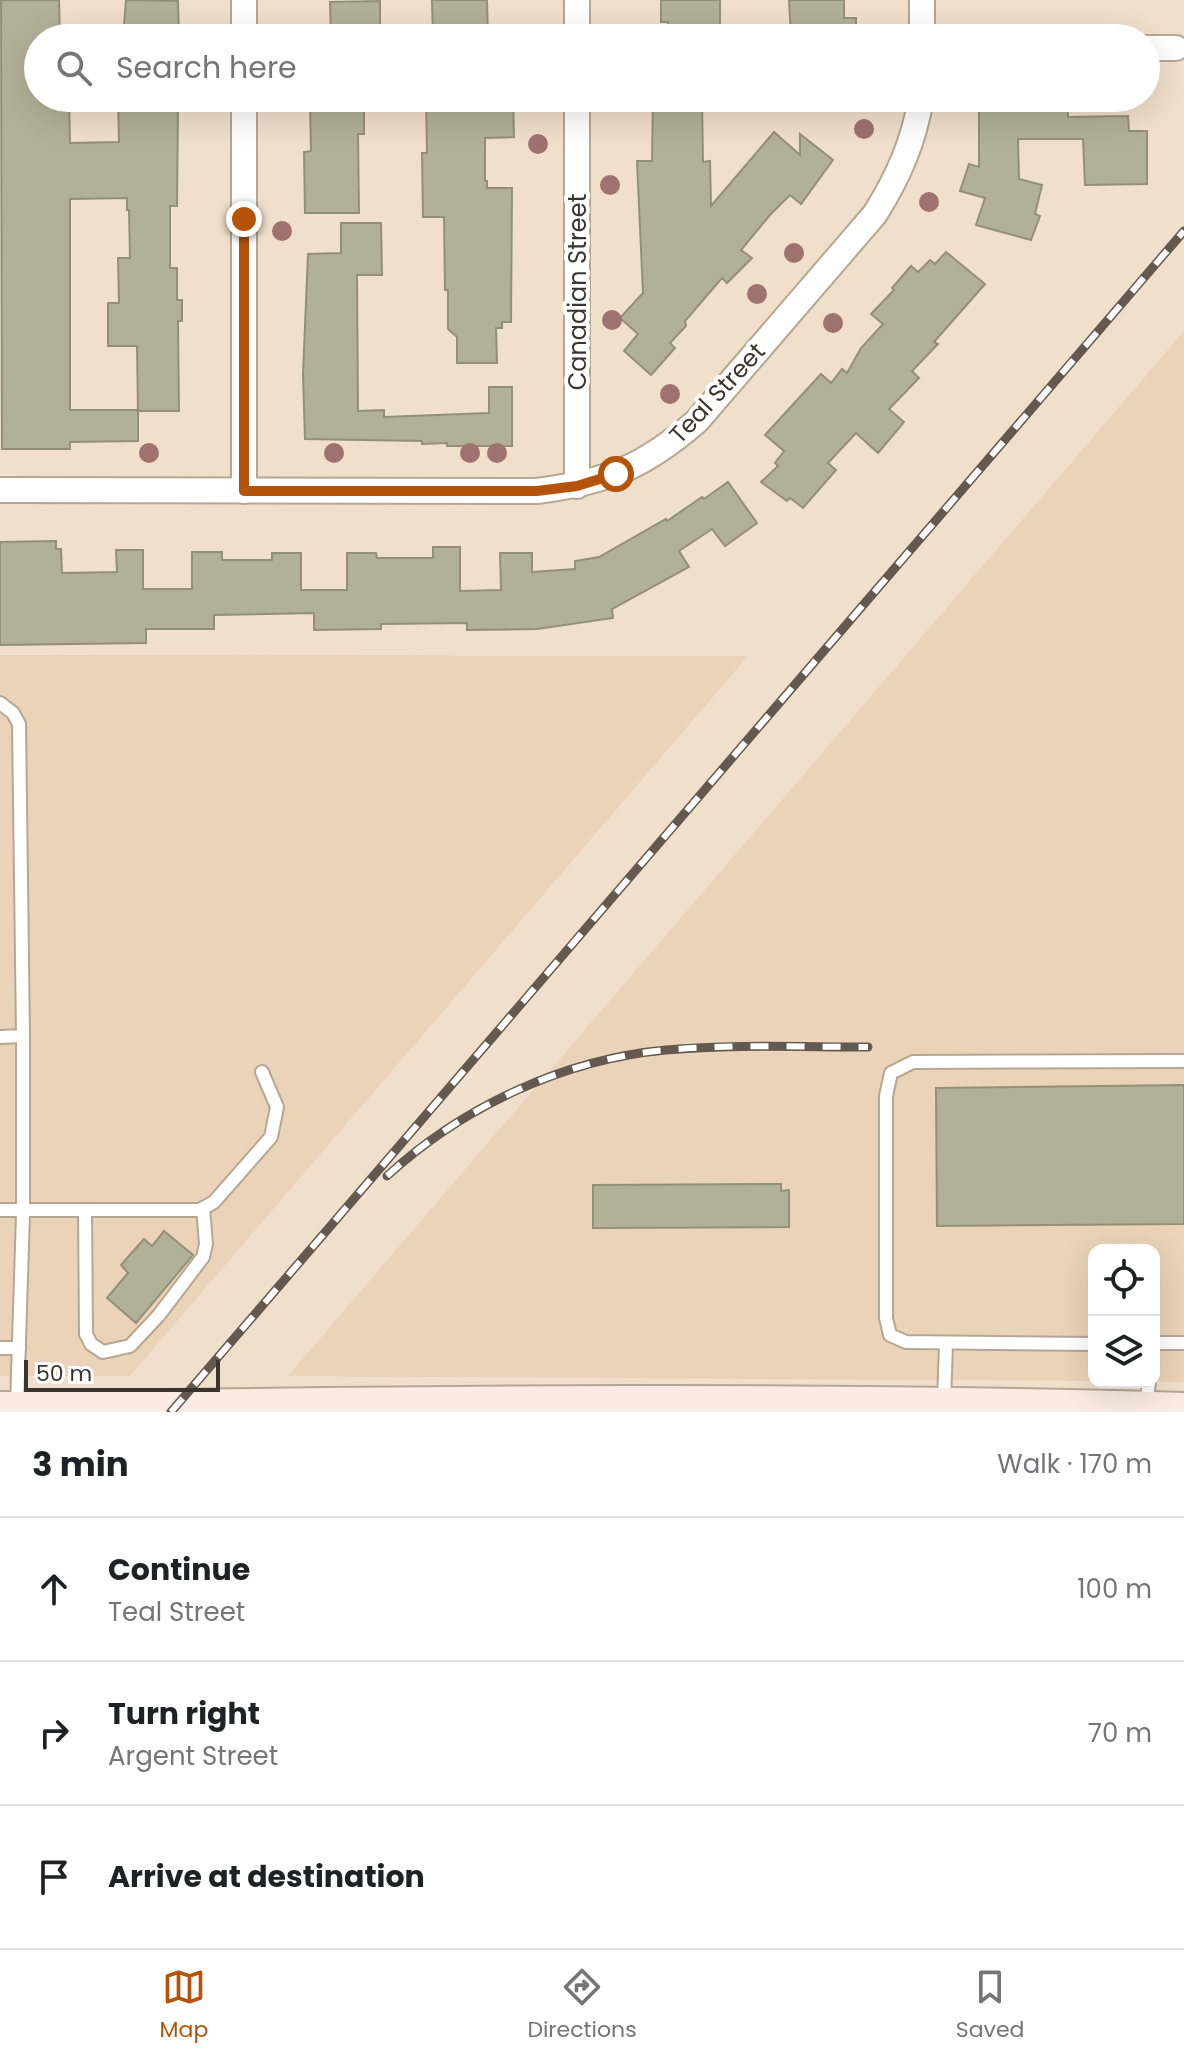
<!DOCTYPE html>
<html lang="en">
<head>
<meta charset="utf-8">
<style>
  :root { --surface:#fff; --page:#f6f6f6; --text:#202124; --muted:#757577; --line:#e0e0e0; --accent:#b45309 }
  body { margin:0; font-family:Poppins,sans-serif; background:var(--page); color:var(--text) }
  .controls { position:absolute; right:24px; bottom:24px; display:grid; overflow:hidden; border-radius:16px; box-shadow:0 8px 32px #0002 }
  .controls button { width:72px; height:72px; display:grid; place-items:center; padding:0; border:0; border-bottom:2px solid var(--line); background:var(--surface); color:var(--text); font:40px sans-serif }
  .scale { position:absolute; left:24px; bottom:20px; width:196px; box-sizing:border-box; padding-left:8px; border:4px solid #3b342c; border-top:0; font-size:22px; line-height:28px; white-space:nowrap; color:#3b342c; -webkit-text-stroke:6px #fff; paint-order:stroke }
  .stop { position:absolute; width:24px; height:24px; margin:-18px; border:6px solid #b45309; border-radius:50%; background:#fff }
  .stop.end { background:#b45309; border-color:#fff; box-shadow:0 2px 8px #0008 }
  .list { margin:0; padding:0; list-style:none }
  h2 { display:flex; justify-content:space-between; align-items:center; height:104px; margin:0; padding:0 32px; font-size:34px }
  h2 small { font-size:26px; font-weight:400; color:var(--muted) }
  .list li { display:grid; grid-template-columns:52px 1fr auto; gap:24px; align-items:center; box-sizing:border-box; height:144px; padding:0 32px; border-top:2px solid var(--line) }
  .list b { display:block; font-size:30px; white-space:nowrap }
  .list p { margin:0; font-size:26px; white-space:nowrap; color:var(--muted) }
  .list em { font-size:26px; font-style:normal; color:var(--muted) }
  .icon { flex:none; width:44px; height:44px; fill:none; stroke:currentColor; stroke-width:2; stroke-linecap:round; stroke-linejoin:round }
  .map { position:relative; flex:none; width:1184px; height:1412px; overflow:hidden }
  .search { position:absolute; background:var(--surface); box-shadow:0 8px 32px #0002; left:24px; right:24px; top:24px; height:88px; display:flex; align-items:center; gap:20px; box-sizing:border-box; padding:0 28px; border-radius:44px; color:var(--muted); font-size:30px }
  .sheet { height:536px; background:var(--surface) }
  nav { display:flex; justify-content:space-around; align-items:center; box-sizing:border-box; height:112px; border-top:2px solid var(--line); background:var(--surface); font-size:22px; color:var(--muted) }
  nav a { display:grid; justify-items:center; gap:4px }
  nav .on { color:var(--accent) }
  .map>svg:first-child { display:block }
  .built { fill:#ead3b8 }
  .building { fill:#b2b097; stroke:#939078; stroke-width:2 }
  .lines { fill:none; stroke-linecap:round; stroke-linejoin:round }
  .lane-casing { stroke:#b6a692; stroke-width:16 }
  .street-casing { stroke:#b6a692; stroke-width:28 }
  .secondary-casing { stroke:#b6a692; stroke-width:38 }
  .lane { stroke:#fff; stroke-width:12 }
  .street { stroke:#fff; stroke-width:24 }
  .secondary { stroke:#fbebe4; stroke-width:34 }
  .rail-casing { stroke:#63594f; stroke-width:9 }
  .rail { stroke:#fff; stroke-width:6; stroke-dasharray:18; stroke-linecap:butt }
  .tree { fill:#9f7270 }
  .route { stroke:#b45309; stroke-width:10 }
  .labels { text-anchor:middle; dominant-baseline:central; stroke-width:8; stroke-linejoin:round; paint-order:stroke }
  .street-label { font-size:24px; fill:#3b342c; stroke:#fff }
</style>
</head>
<body>
<div class="map">
<svg width="1184" height="1412" viewBox="0 0 1184 1412">
  <rect width="100%" height="100%" fill="#f0dfca"/>
  <g class="built">
    <polygon points="1184,331 1184,1382 1154,1382 1154,1250 1094,1250 1094,1381 288,1376"/>
    <polygon points="0,655 748,656 130,1376 0,1376"/>
  </g>
  <g class="building">
    <polygon points="1,0 59,0 60,38 38,38 38,99 69,99 70,143 119,142 118,98 172,98 172,110 178,110 177,206 170,206 170,268 177,268 177,300 182,300 182,321 178,321 179,411 138,411 137,346 108,346 108,303 119,303 118,258 130,258 129,210 127,210 127,198 70,199 70,410 138,410 138,441 70,442 70,449 2,449"/>
    <polygon points="126,0 178,1 179,38 123,38"/>
    <polygon points="432,0 487,0 488,38 433,38"/>
    <polygon points="661,0 720,0 720,38 668,38 668,22 661,22"/>
    <polygon points="789,0 844,0 844,18 856,18 856,38 791,38"/>
    <polygon points="380,1 380,38 331,38 330,2"/>
    <polygon points="313,98 364,98 364,134 358,134 359,213 305,213 304,152 311,151 310,104 313,104"/>
    <polygon points="426,98 513,98 514,137 485,138 485,181 487,181 487,188 512,188 511,322 502,322 502,328 496,328 497,363 457,363 457,337 448,329 448,290 445,290 444,217 423,217 422,153 427,153"/>
    <polygon points="653,98 702,98 703,162 710,161 711,206 774,132 800,155 800,134 833,160 801,204 790,195 770,215 741,250 752,258 727,283 722,278 685,321 686,326 670,343 675,348 651,375 624,351 638,334 620,318 643,293 637,161 652,161"/>
    <polygon points="979,98 1041,98 1041,111 1068,111 1068,117 1128,116 1129,131 1147,131 1147,184 1085,185 1083,139 1018,139 1019,179 1042,185 1035,214 1040,216 1031,240 976,225 985,198 960,191 969,164 979,167"/>
    <polygon points="341,223 381,223 382,275 357,275 358,411 384,410 384,417 489,413 489,387 512,387 512,446 447,446 447,443 422,444 422,441 305,439 303,374 308,254 341,253"/>
    <polygon points="946,252 985,284 934,342 938,344 912,371 919,378 889,409 904,422 878,453 856,433 828,463 836,470 803,508 790,498 787,501 761,482 778,466 775,463 784,451 765,435 821,374 831,383 842,369 847,373 861,348 883,324 871,314 894,290 892,288 911,266 918,272 930,260 935,264"/>
    <polygon points="728,482 757,523 725,546 712,529 679,551 689,567 612,609 613,618 537,629 467,630 467,623 381,624 381,629 314,630 314,613 214,615 214,629 146,629 146,643 0,645 0,542 56,541 56,549 61,549 62,573 117,572 116,550 143,550 143,589 192,589 192,552 222,552 222,560 272,560 272,553 301,553 301,590 347,590 347,553 376,553 377,558 433,558 433,547 460,547 460,591 501,590 500,553 532,553 532,572 575,569 575,561 599,557 666,519 667,521 702,497 704,499"/>
    <polygon points="1184,1085 1184,1224 937,1226 936,1088"/>
    <polygon points="781,1184 781,1191 789,1190 789,1227 593,1228 593,1185"/>
    <polygon points="164,1231 193,1255 136,1323 107,1298 128,1273 121,1265 144,1239 152,1246"/>
  </g>
  <g class="lines">
    <defs>
      <g id="lane">
        <polyline points="0,703 13,713 19,724 23,1036 0,1037"/>
        <polyline points="0,1210 200,1210 214,1202 271,1137 277,1107 262,1072"/>
        <polyline points="85,1210 86,1334 91,1344 103,1352 130,1346 159,1315 203,1257 206,1244 203,1208"/>
        <polyline points="1154,1343 1184,1343"/>
        <polyline points="1094,1344 906,1342 890,1335 886,1318 886,1096 891,1073 913,1062 1184,1061"/>
        <polyline points="0,1348 19,1348"/>
        <polyline points="944,1402 946,1344"/>
        <polyline points="17,1405 23,1214 23,1036"/>
        <polyline points="1146,1407 1149,1382"/>
      </g>
      <g id="street">
        <polyline points="244,38 244,0"/>
        <polyline points="577,38 577,0"/>
        <polyline points="922,38 922,0"/>
        <polyline points="1146,48 1176,48"/>
        <polyline points="577,486 577,98"/>
        <path d="M0,490L537,491C607,482 644,467 697,421L875,214C898,177 914,142 921,98"/>
        <polyline points="244,491 244,98"/>
      </g>
      <path id="secondary" d="M0,1409C395,1404 789,1398 1184,1410"/>
    </defs>
    <use href="#lane" class="lane-casing"/>
    <use href="#street" class="street-casing"/>
    <use href="#secondary" class="secondary-casing"/>
    <use href="#lane" class="lane"/>
    <use href="#street" class="street"/>
    <use href="#secondary" class="secondary"/>
    <defs>
      <g id="rail">
        <path d="M387,1176C462,1107 564,1059 666,1050C733,1044 801,1047 868,1047"/>
        <polyline points="171,1412 1184,231"/>
      </g>
    </defs>
    <use href="#rail" class="rail-casing"/>
    <use href="#rail" class="rail"/>
  </g>
  <g class="tree">
    <circle cx="864" cy="129" r="10"/>
    <circle cx="538" cy="144" r="10"/>
    <circle cx="610" cy="185" r="10"/>
    <circle cx="929" cy="202" r="10"/>
    <circle cx="282" cy="231" r="10"/>
    <circle cx="794" cy="253" r="10"/>
    <circle cx="757" cy="294" r="10"/>
    <circle cx="612" cy="320" r="10"/>
    <circle cx="833" cy="323" r="10"/>
    <circle cx="670" cy="394" r="10"/>
    <circle cx="149" cy="453" r="10"/>
    <circle cx="334" cy="453" r="10"/>
    <circle cx="470" cy="453" r="10"/>
    <circle cx="497" cy="453" r="10"/>
  </g>
  <g class="lines">
    <polyline class="route" points="244,219 244,491 537,491 577,486 616,474"/>
  </g>
  <g class="labels">
    <g class="street-label">
      <text transform="translate(577 292) rotate(-90)">Canadian Street</text>
      <text transform="translate(717 393) rotate(-47)">Teal Street</text>
    </g>
  </g>
</svg>
<div class="controls">
<button><svg class="icon" aria-label="locate" viewBox="0 0 24 24"><circle cx="12" cy="12" r="6"/><path d="M12 2v4M12 18v4M2 12h4M18 12h4"/></svg></button>
<button><svg class="icon" aria-label="layers" viewBox="0 0 24 24"><path d="M12 4l9 5-9 5-9-5zM3 14l9 5 9-5"/></svg></button>
</div>
<div class="scale">50 m</div>
<div class="stop" style="left:616px;top:474px"></div>
<div class="stop end" style="left:244px;top:219px"></div>
<div class="search"><svg class="icon" aria-label="search" viewBox="0 0 24 24"><circle cx="10" cy="10" r="6"/><path d="M15 15l6 6"/></svg>Search here</div>
</div>
<section class="sheet">
<h2>3 min<small>Walk · 170 m</small></h2>
<ul class="list">
<li><svg class="icon" aria-label="ahead" viewBox="0 0 24 24"><path d="M12 20V5M6 11l6-6 6 6"/></svg><div><b>Continue</b><p>Teal Street</p></div><em>100 m</em></li>
<li><svg class="icon" aria-label="right" viewBox="0 0 24 24"><path d="M7 20v-9h11M14 6l5 5-5 5"/></svg><div><b>Turn right</b><p>Argent Street</p></div><em>70 m</em></li>
<li><svg class="icon" aria-label="arrive" viewBox="0 0 24 24"><path d="M6 21V4h12l-3 4 3 4H6"/></svg><div><b>Arrive at destination</b></div></li>
</ul>
</section>
<nav>
<a class="on"><svg class="icon" aria-label="map" viewBox="0 0 24 24"><path d="M3 6l6-2 6 2 6-2v14l-6 2-6-2-6 2zM9 4v14M15 6v14"/></svg>Map</a>
<a><svg class="icon" aria-label="directions" viewBox="0 0 24 24"><path d="M12 3l9 9-9 9-9-9zM9 14v-3h6M13 9l2 2-2 2"/></svg>Directions</a>
<a><svg class="icon" aria-label="saved" viewBox="0 0 24 24"><path d="M7 4h10v16l-5-4-5 4z"/></svg>Saved</a>
</nav>
</body>
</html>
